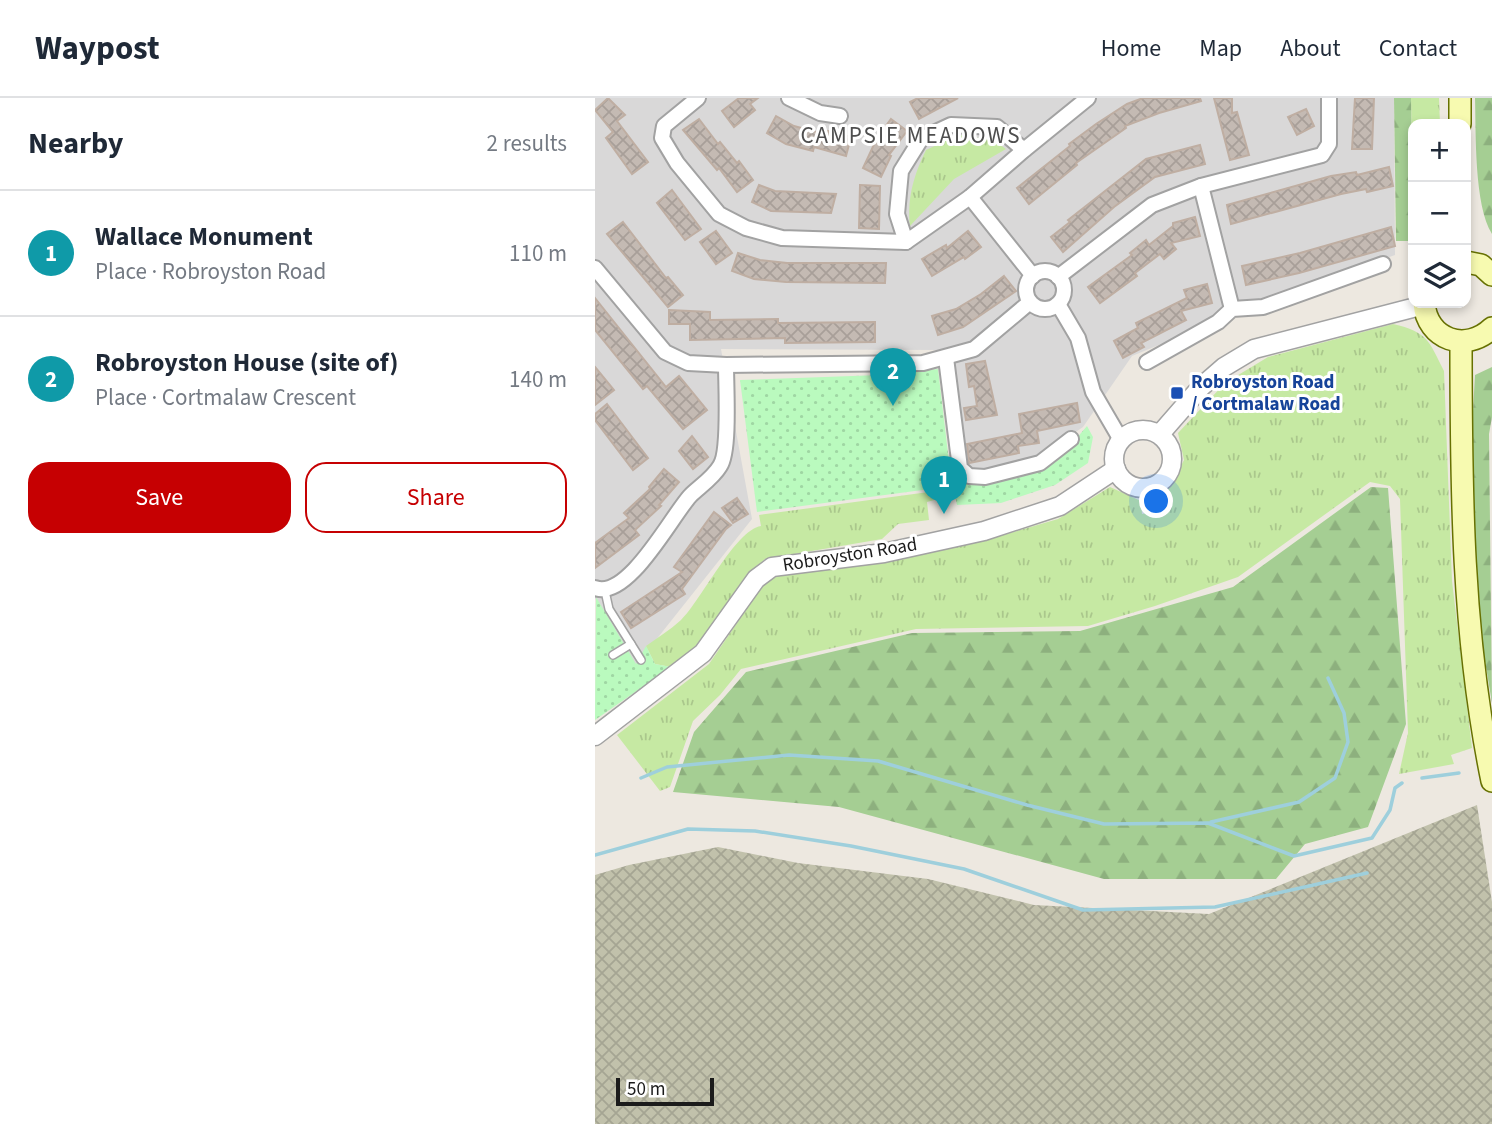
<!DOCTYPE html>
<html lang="en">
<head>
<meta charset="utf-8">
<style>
  :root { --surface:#fff; --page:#f2f2f3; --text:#1f2937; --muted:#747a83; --line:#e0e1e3; --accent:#c60002 }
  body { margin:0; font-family:"Source Sans 3",sans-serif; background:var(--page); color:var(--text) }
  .controls { position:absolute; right:21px; top:21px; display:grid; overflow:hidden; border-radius:14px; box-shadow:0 4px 10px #0003 }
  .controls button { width:63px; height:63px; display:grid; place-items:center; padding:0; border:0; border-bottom:2px solid var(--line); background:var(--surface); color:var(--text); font:35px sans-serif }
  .scale { position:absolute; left:21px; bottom:18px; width:98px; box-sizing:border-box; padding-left:7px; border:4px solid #1b1b1b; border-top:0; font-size:19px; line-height:24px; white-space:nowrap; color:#1b1b1b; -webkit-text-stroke:5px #fff; paint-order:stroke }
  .you { position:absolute; left:562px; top:404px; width:24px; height:24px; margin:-18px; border:5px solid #fff; border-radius:50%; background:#1a73e8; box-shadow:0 0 0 10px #1a73e833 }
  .badge { display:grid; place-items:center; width:46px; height:46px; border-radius:50%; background:var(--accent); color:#fff; font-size:23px; font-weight:700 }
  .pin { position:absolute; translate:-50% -58px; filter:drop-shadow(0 2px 4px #0008) }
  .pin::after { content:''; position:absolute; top:37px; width:24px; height:21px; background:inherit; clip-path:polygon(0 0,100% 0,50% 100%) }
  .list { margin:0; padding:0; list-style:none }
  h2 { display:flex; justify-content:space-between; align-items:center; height:91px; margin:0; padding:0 28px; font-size:30px }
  h2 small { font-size:23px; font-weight:400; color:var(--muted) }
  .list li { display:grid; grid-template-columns:46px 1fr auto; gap:21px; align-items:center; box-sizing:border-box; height:126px; padding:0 28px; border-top:2px solid var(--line) }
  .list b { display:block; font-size:26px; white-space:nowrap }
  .list p { margin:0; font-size:23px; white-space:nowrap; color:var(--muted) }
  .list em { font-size:23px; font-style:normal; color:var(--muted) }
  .actions { display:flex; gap:14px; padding:21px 28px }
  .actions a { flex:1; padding:16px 0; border:2px solid var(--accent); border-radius:21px; text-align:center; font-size:24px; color:var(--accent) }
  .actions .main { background:var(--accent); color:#fff }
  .icon { flex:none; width:38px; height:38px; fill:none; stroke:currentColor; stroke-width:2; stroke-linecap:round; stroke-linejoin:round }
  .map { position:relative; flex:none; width:897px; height:1026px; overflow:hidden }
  header { display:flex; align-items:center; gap:42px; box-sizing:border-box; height:98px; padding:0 35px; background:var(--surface); border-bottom:2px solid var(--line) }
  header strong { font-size:33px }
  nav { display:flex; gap:38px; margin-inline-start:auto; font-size:24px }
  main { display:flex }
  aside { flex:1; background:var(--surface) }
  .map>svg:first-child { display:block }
  .residential { fill:#d9d8d8 }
  .construction { fill:url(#construction-cross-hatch) }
  .grass { fill:url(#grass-tufts) }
  .forest { fill:url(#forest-firs) }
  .park { fill:url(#park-dots) }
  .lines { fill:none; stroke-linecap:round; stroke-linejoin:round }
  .stream { stroke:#9ecfdc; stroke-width:3.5 }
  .building { fill:url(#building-cross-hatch); stroke:#bfaea2; stroke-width:2 }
  .service-casing { stroke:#a2a2a2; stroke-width:10 }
  .minor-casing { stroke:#a2a2a2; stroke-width:18 }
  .tertiary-casing { stroke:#a2a2a2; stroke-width:21 }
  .secondary-casing { stroke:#677102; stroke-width:24 }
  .service { stroke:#fff; stroke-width:7 }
  .minor { stroke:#fff; stroke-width:14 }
  .tertiary { stroke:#fff; stroke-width:18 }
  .secondary { stroke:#f7fab0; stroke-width:21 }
  .transit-dot { fill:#1a4fb4; stroke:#fff; stroke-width:2.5 }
  .labels { text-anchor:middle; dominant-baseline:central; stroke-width:6; stroke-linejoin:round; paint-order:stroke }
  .transit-label { font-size:19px; font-weight:bold; fill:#164399; stroke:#fff; text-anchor:start }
  .street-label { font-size:19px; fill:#1b1b1b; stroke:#fff }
  .quarter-label { font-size:23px; letter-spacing:2px; fill:#4e4e4e; stroke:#fff }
</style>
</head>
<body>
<header>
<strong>Waypost</strong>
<nav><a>Home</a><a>Map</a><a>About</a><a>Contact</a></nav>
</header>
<main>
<aside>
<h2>Nearby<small>2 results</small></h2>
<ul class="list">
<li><span class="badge" style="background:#0f9aa8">1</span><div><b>Wallace Monument</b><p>Place · Robroyston Road</p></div><em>110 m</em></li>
<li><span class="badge" style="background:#0f9aa8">2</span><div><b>Robroyston House (site of)</b><p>Place · Cortmalaw Crescent</p></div><em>140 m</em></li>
</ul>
<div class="actions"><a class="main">Save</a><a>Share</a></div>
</aside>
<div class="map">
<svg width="897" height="1026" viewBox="0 0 897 1026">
  <defs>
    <pattern id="construction-cross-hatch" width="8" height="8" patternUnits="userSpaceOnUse" patternTransform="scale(1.75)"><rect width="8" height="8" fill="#c1c1ab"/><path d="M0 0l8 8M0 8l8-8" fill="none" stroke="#a5a593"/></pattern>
    <pattern id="grass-tufts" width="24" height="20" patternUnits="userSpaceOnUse" patternTransform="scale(1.75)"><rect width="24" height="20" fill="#c6e9a3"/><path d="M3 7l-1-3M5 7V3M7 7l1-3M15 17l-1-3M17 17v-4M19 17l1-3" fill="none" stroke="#aac78c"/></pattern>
    <pattern id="forest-firs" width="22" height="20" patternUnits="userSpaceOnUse" patternTransform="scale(1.75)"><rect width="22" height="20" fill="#a5ce93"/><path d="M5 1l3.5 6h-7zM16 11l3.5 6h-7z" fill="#8db07e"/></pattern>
    <pattern id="park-dots" width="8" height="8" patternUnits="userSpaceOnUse" patternTransform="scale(1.75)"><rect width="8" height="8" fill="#bafabe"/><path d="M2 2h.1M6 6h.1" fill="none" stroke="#9fd6a3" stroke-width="1.8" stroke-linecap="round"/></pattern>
    <pattern id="building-cross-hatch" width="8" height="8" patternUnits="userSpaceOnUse" patternTransform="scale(1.75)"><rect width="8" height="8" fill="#c4bab3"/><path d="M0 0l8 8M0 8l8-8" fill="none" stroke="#a89f99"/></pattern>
  </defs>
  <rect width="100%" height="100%" fill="#ede8e0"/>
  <polygon class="residential" points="0,0 799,0 800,157 671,203 537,258 488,329 445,358 363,381 346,252 126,251 157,421 41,567 0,500"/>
  <polygon class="construction" points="882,707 897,804 897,1026 0,1026 0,777 34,767 123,749 203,765 333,781 439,807 614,816"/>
  <g class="grass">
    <polygon points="816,0 844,0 845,26 818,26 818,111"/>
    <path d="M363,37L398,42L411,51L359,81L315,128C312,99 319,77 331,52Z"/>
    <path d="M798,226C833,234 834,243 849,273L857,483L877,650L856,657L859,666L804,676L813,635L805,401L795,388L775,384L643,479L560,508L493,528L321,531L146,571L125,597L98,623L75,689L65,693L22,637L114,566L170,484L190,475L244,469L398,440L463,421L515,389L546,403L547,416L570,411L571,396L589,362L583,335L630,285L673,259Z"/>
    <path d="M341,393L343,401L332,404L334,422L303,426L287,441L170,461L160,470L108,543L76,569L60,566L51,548C62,540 75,532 86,522C106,503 140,432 166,428L164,417Z"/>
  </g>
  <g class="forest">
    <polygon points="799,0 816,0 818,143 801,143"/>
    <path d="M880,0H897V136C879,107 881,35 880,0Z"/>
    <polygon points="897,269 897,319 894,336 897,605 880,503 877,331 880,277"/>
    <polygon points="776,389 793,390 811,626 773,729 710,746 681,781 509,781 244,709 78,694 99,634 151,574 317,535 485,533 638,489"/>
  </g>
  <g class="park">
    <polygon points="343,271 355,372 365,382 376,386 424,378 462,363 492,328 498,339 493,365 460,387 406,405 362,407 360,398 353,399 350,389 162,414 145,282 285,277"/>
    <polygon points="1,499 41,566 51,548 60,566 76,569 0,622"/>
  </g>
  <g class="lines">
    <g class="stream">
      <polyline points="46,680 72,669 194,657 283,663 432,707 509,726 613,725 699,758 777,740 795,712 800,690 807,685"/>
      <polyline points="827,680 864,675"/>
      <polyline points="616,724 704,704 740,680 753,644 749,615 733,580"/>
      <polyline points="0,757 93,731 160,733 256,748 369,771 488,812 620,809 772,775"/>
    </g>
  </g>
  <g class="building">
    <polygon points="13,0 30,17 22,23 53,64 37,76 11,40 18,34 0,12"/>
    <polygon points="144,0 163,0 155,6 160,12 139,29 127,13"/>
    <polygon points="323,0 363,0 324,21 315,4"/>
    <polygon points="548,0 605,0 606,3 564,15 530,28 531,30 481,65 482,67 434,106 422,90 475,48 474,46 501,26 532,6"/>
    <polygon points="619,0 637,0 637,15 642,14 654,57 635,62"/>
    <polygon points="760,0 779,0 777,51 757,51"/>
    <polygon points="711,11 719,28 702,37 693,19"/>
    <polygon points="181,18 199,28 232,37 233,33 256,39 251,58 219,49 218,53 191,46 172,35"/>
    <polygon points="104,21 123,46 125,44 142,65 144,63 158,82 142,94 124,70 122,72 88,32"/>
    <polygon points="296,21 312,33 294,57 296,58 286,79 268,70 282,40"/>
    <polygon points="605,47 610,66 560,79 519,109 468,154 456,139 475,124 473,122 551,61"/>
    <polygon points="794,69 798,88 772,94 771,91 746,96 636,126 632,107 736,78 761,74 762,77"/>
    <polygon points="164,87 180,93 241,96 236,115 176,113 157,104"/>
    <polygon points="265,87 285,88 284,131 264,130"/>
    <polygon points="77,92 106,131 90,142 62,105"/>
    <polygon points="600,119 605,138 576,145 581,151 569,161 565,156 540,175 542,178 505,205 493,189 537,157 535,155 551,142 554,147 578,128 578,125"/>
    <polygon points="28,124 71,180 73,179 88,197 73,209 12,136"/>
    <polygon points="796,129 800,148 704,175 651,187 647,168 705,155"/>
    <polygon points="121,133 137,155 121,166 105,144"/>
    <polygon points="373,133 386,149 370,161 369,159 337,178 327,161 351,147 352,150"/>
    <polygon points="143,155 165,162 192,165 291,165 290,185 191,184 159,181 137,173"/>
    <polygon points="409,178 421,193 368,229 343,237 337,218 361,211 386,196"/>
    <polygon points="612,186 617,205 586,213 591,222 546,245 549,249 528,260 519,243 543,230 541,225 592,200 589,192"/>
    <polygon points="0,200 71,289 84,278 112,312 88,331 52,288 48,291 0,232"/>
    <polygon points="74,212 115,214 115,222 183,221 183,225 280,224 280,244 190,245 190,240 95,242 95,226 74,226"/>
    <polygon points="390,263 402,317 371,322 369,310 382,308 379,288 374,289 371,266"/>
    <polygon points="0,269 19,292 0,307"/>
    <polygon points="482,305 485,324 442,333 444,345 423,348 424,355 374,365 372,346 427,335 424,316"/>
    <polygon points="12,306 53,360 38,372 0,322 0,316"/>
    <polygon points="97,338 113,359 98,371 84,353"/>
    <polygon points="69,371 84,384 64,407 66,408 40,432 44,437 0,470 0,445 34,420 29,415 55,391 54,389"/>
    <polygon points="142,400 153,416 138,425 127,410"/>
    <polygon points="119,414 136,427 131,431 87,491 90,496 36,530 26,514 87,474 79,469"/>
  </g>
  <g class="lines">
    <defs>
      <g id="service">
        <polyline points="10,493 14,511 46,562"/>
        <polyline points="18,557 36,546"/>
      </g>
      <g id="minor">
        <polyline points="103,0 69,28 67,40 82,65 124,116 151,130 187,140 311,144 375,99 429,52 493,0"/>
        <polyline points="194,0 225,15 245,18"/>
        <polyline points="606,88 637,211"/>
        <polyline points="375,99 438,178"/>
        <polyline points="311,144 302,116 306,73 326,41 356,27 402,29 429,52"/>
        <polyline points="0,170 70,254 93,265 131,267 328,265 379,251 435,204"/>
        <circle cx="450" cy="192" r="19"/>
        <polyline points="463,179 557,107 606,88 727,57 734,46 734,0"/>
        <polyline points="463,206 483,240 498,294 526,342"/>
        <polyline points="351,260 365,370 374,378 390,379 445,365 476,341"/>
        <polyline points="552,264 623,224 637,211 668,209 788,166"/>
        <path d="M0,490C33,502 76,419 95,398C104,389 118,380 125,368C135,354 131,288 131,267"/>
      </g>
      <g id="tertiary">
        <circle cx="548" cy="361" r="29"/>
        <polyline points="565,336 606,289 629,269 659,251 829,207"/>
        <polyline points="0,638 108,555 161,481 177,469 289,455 389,433 465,408 521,371"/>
      </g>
      <g id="secondary">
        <polyline points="865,0 865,26"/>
        <polyline points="871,164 886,167 897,177"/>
        <path d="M829,205C832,242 871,255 897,230"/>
        <path d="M866,244C866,393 867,537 897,683"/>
      </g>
    </defs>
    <use href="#service" class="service-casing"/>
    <use href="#minor" class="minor-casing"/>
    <use href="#tertiary" class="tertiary-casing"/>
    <use href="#secondary" class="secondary-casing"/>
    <use href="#service" class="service"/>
    <use href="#minor" class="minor"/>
    <use href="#tertiary" class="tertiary"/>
    <use href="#secondary" class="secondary"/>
  </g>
  <rect class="transit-dot" x="575" y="288" width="14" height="14" rx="3.5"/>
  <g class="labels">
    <g class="transit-label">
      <text x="596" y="284">Robroyston Road<tspan x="596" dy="22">/ Cortmalaw Road</tspan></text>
    </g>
    <g class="street-label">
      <text transform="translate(255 457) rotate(-9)">Robroyston Road</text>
    </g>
    <g class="quarter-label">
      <text x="316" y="37">CAMPSIE MEADOWS</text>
    </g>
  </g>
</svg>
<div class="controls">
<button>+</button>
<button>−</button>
<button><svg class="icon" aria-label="layers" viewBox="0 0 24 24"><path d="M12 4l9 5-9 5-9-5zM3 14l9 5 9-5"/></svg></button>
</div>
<div class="scale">50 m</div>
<div class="you"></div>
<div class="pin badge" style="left:349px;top:416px;background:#0f9aa8">1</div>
<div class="pin badge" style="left:298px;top:308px;background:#0f9aa8">2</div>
</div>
</main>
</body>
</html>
